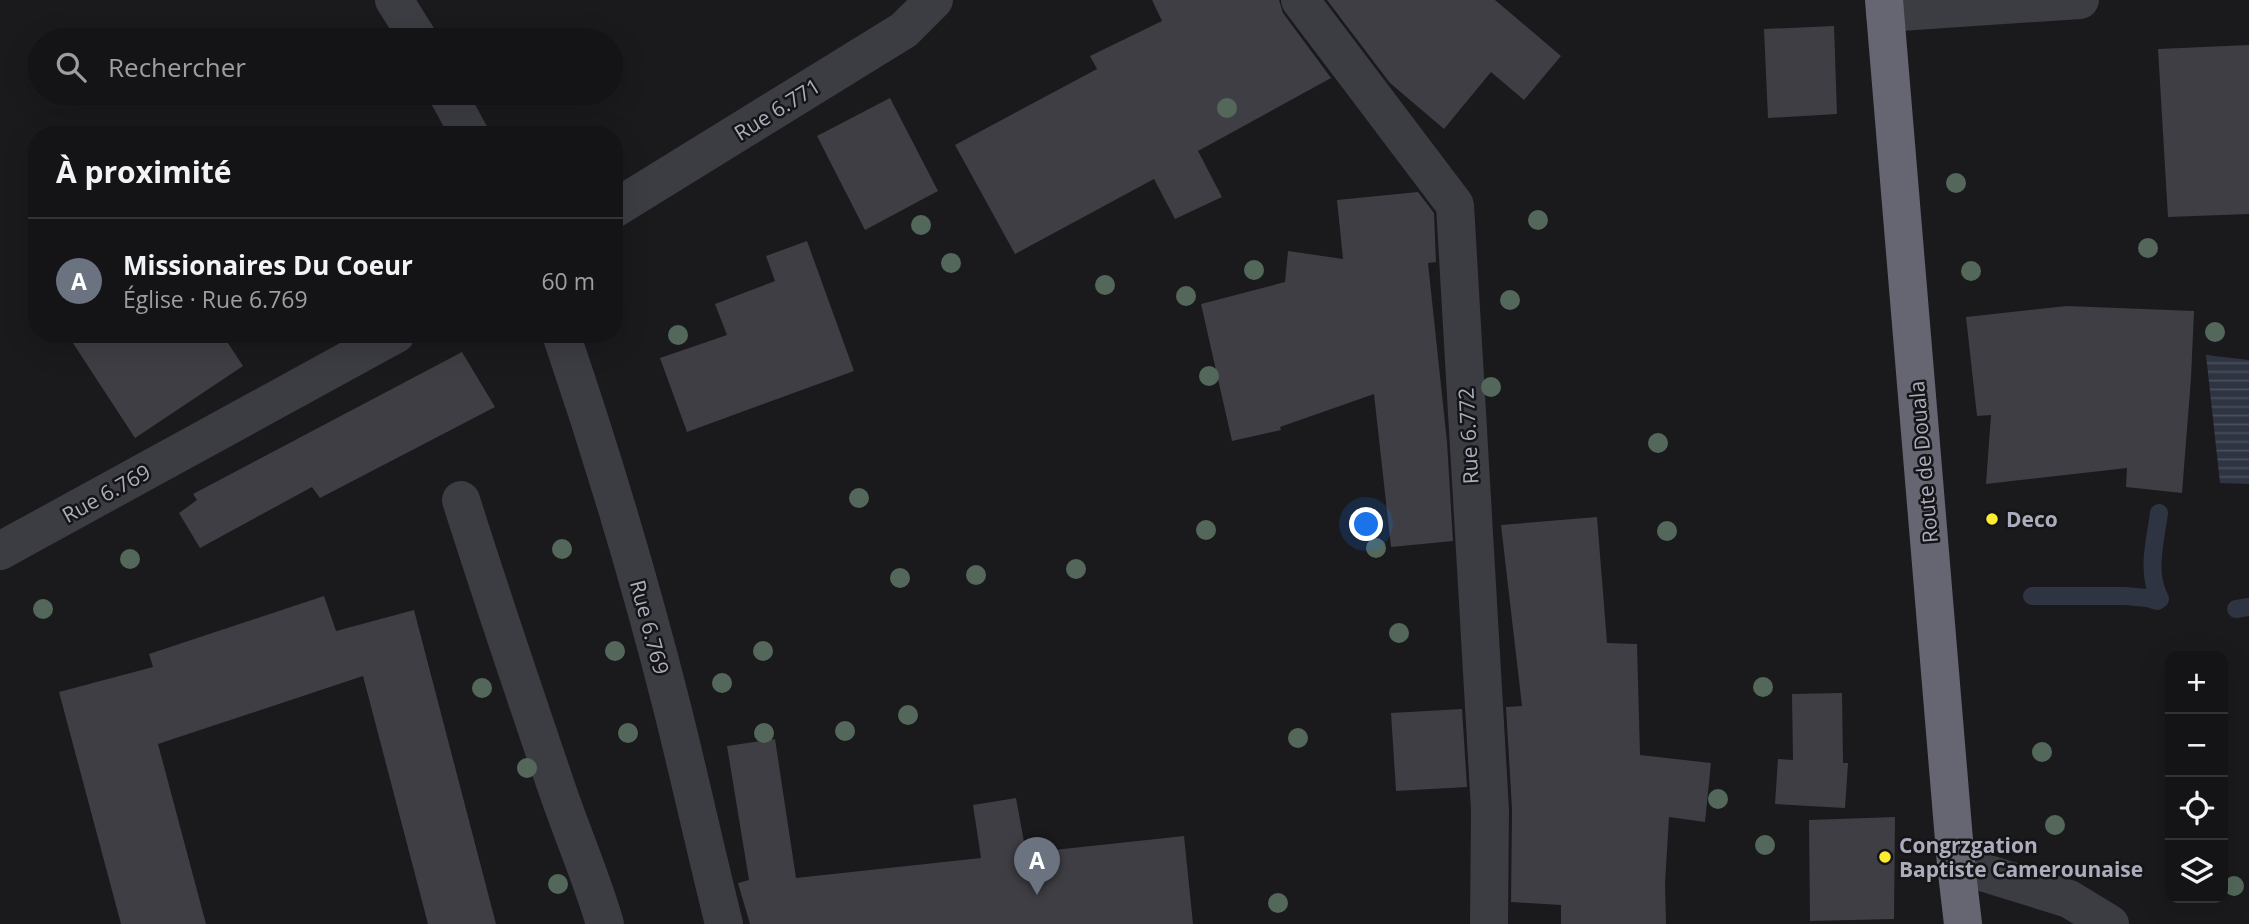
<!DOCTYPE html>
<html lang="fr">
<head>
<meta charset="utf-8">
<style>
  :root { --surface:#141315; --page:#1d1c1e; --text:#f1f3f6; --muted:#9d9ea0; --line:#333234; --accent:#fdec30 }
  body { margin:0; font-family:"Open Sans",sans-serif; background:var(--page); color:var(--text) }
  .controls { position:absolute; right:21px; bottom:21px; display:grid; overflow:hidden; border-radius:14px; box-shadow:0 7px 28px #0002 }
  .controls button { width:63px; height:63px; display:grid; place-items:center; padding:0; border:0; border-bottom:2px solid var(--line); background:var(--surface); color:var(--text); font:35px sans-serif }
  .you { position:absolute; left:1367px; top:525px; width:24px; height:24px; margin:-18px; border:5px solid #fff; border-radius:50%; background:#1a73e8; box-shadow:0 0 0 10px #1a73e833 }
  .badge { display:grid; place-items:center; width:46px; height:46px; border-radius:50%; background:var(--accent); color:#fff; font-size:23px; font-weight:700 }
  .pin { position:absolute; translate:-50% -58px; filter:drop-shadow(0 2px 4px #0008) }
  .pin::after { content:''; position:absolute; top:37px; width:24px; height:21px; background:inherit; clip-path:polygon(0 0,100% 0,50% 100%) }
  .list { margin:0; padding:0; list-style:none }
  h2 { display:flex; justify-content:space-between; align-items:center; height:91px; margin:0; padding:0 28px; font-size:30px }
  h2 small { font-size:23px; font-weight:400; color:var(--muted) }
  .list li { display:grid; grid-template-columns:46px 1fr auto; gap:21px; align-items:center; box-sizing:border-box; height:126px; padding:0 28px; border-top:2px solid var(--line) }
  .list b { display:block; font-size:26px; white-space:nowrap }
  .list p { margin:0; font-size:23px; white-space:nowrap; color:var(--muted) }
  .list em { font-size:23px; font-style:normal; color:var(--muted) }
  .icon { flex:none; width:38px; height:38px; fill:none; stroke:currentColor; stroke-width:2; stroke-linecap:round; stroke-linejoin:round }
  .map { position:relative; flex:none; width:2249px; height:924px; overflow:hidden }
  .search { position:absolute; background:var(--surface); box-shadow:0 7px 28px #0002; left:28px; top:28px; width:595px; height:77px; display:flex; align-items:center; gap:18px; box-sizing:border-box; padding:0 24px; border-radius:38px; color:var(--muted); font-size:26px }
  .panel { position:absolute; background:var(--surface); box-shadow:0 7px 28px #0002; left:28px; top:126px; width:595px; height:217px; border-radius:28px }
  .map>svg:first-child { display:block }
  .water { fill:url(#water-rules) }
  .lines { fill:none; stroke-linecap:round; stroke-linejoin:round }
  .stream { stroke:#2e3441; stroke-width:18 }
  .building { fill:#3f3e44 }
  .street { stroke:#3c3c43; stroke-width:38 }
  .highway { stroke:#656672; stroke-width:38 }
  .tree { fill:#53685a }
  .poi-dot { fill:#fdec30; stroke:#151417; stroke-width:2.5 }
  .labels { text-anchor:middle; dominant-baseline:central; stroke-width:5; stroke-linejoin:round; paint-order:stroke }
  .street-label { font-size:21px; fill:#abacbc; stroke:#151417 }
  .poi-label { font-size:21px; font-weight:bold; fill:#abacbc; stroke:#151417; text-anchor:start }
</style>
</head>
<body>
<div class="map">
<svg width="2249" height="924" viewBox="0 0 2249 924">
  <defs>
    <pattern id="water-rules" width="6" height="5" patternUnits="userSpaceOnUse" patternTransform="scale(1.75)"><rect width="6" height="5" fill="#2e3441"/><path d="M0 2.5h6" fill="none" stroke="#4a4f5a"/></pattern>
  </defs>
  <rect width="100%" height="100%" fill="#1a191c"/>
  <polygon class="water" points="2206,355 2249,360 2249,484 2220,483"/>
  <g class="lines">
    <g class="stream">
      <path d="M2159,513C2155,543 2146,572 2160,599"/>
      <polyline points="2032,596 2125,596 2147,598 2157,601"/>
      <polyline points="2236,609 2249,607"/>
    </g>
  </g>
  <g class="building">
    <polygon points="1152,0 1279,0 1283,13 1331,78 1198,151 1222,197 1175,219 1154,179 1015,254 955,145 1097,69 1090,56 1162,21"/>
    <polygon points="1327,0 1495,0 1561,56 1524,100 1491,72 1444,129 1390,83"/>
    <polygon points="1834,26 1837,114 1768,118 1764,29"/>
    <polygon points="2249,45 2249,214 2168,217 2158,49"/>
    <polygon points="890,98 938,191 865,230 817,136"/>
    <polygon points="1418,192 1434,213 1436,262 1428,263 1447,442 1453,541 1391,547 1374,394 1280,427 1281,430 1232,441 1201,304 1285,282 1288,251 1343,259 1337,200"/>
    <polygon points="807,241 854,371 687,432 660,358 727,335 715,304 775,281 766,256"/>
    <polygon points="2067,306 2194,311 2191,378 2182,493 2126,487 2127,468 1986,484 1991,415 1977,416 1966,317"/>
    <polygon points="67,334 222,334 243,366 135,438"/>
    <polygon points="462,352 495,407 320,498 312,487 200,548 179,513 197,500 193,494"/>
    <polygon points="1597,517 1607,643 1637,644 1640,755 1711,763 1705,822 1669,817 1665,883 1666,924 1561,924 1561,905 1511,902 1512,809 1506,707 1522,706 1501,525"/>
    <polygon points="324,596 336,631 414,610 496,924 428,924 363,676 158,744 206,924 121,924 59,692 153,667 149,654"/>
    <polygon points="1842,693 1843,763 1848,763 1845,808 1775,804 1778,759 1793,760 1792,694"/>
    <polygon points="1462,709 1467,787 1396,791 1391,713"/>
    <polygon points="775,739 796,878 981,858 973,805 1016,798 1026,853 1184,836 1193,924 750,924 738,883 749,880 727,746"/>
    <polygon points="1895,817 1894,919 1810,921 1809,820"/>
  </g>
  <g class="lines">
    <g class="street">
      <polyline points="394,0 419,40"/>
      <polyline points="1300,0 1455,205 1490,810 1489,924"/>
      <polyline points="1885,13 2080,0"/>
      <polyline points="447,93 470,135"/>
      <polyline points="614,209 904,30 934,0"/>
      <path d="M561,334C603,457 640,581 672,707C690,779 706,852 724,924"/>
      <path d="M461,500C491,595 523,689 555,783C571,831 591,876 605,924"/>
      <polyline points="0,551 396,334"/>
      <polyline points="1956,864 2069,899 2110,924"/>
    </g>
    <polyline class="highway" points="1884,0 1956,864 1963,924"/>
  </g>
  <g class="tree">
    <circle cx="1227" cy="108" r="10"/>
    <circle cx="1956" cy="183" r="10"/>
    <circle cx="1538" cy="220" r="10"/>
    <circle cx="921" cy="225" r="10"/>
    <circle cx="2148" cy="248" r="10"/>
    <circle cx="951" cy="263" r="10"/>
    <circle cx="1254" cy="270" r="10"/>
    <circle cx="1971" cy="271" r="10"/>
    <circle cx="1105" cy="285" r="10"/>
    <circle cx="1186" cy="296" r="10"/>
    <circle cx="1510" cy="300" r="10"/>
    <circle cx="2215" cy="332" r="10"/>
    <circle cx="678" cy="335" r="10"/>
    <circle cx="1209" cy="376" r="10"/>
    <circle cx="1491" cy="387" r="10"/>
    <circle cx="1658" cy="443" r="10"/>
    <circle cx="859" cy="498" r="10"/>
    <circle cx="1206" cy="530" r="10"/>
    <circle cx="1667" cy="531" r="10"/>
    <circle cx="1376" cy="548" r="10"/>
    <circle cx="562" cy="549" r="10"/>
    <circle cx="130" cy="559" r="10"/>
    <circle cx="1076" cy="569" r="10"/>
    <circle cx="976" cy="575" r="10"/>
    <circle cx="900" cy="578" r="10"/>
    <circle cx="43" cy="609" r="10"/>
    <circle cx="1399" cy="633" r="10"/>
    <circle cx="615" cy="651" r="10"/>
    <circle cx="763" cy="651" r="10"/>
    <circle cx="722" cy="683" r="10"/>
    <circle cx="1763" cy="687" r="10"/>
    <circle cx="482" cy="688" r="10"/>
    <circle cx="908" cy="715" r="10"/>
    <circle cx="845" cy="731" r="10"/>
    <circle cx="628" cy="733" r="10"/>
    <circle cx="764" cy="733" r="10"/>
    <circle cx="1298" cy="738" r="10"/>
    <circle cx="2042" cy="752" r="10"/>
    <circle cx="527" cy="768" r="10"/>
    <circle cx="1718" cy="799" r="10"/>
    <circle cx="2055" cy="825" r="10"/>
    <circle cx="1765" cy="845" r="10"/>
    <circle cx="558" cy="884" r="10"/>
    <circle cx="2234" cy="886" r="10"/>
    <circle cx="1278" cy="903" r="10"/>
  </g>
  <g class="poi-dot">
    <circle cx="1992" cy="519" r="7"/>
    <circle cx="1885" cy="857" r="7"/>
  </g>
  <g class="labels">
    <g class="street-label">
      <text transform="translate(777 109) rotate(-32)">Rue 6.771</text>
      <text transform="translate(1468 436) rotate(-93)">Rue 6.772</text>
      <text transform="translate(1923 462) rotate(-95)">Route de Douala</text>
      <text transform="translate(106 493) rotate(-29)">Rue 6.769</text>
      <text transform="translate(650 627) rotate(75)">Rue 6.769</text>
    </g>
    <g class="poi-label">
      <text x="2006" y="519">Deco</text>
      <text x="1899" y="845">Congrzgation<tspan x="1899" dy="24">Baptiste Camerounaise</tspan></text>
    </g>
  </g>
</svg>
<div class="controls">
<button>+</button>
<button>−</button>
<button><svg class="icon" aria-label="locate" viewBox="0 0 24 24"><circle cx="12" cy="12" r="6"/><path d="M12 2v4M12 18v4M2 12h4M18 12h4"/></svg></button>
<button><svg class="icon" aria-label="layers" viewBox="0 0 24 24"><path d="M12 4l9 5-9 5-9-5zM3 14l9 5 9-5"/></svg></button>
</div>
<div class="you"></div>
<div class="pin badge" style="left:1037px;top:895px;background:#6b7280">A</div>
<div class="search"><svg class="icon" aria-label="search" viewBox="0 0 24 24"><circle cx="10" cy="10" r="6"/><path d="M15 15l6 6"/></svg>Rechercher</div>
<section class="panel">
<h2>À proximité<small></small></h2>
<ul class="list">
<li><span class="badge" style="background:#6b7280">A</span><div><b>Missionaires Du Coeur</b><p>Église · Rue 6.769</p></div><em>60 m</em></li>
</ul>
</section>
</div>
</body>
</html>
